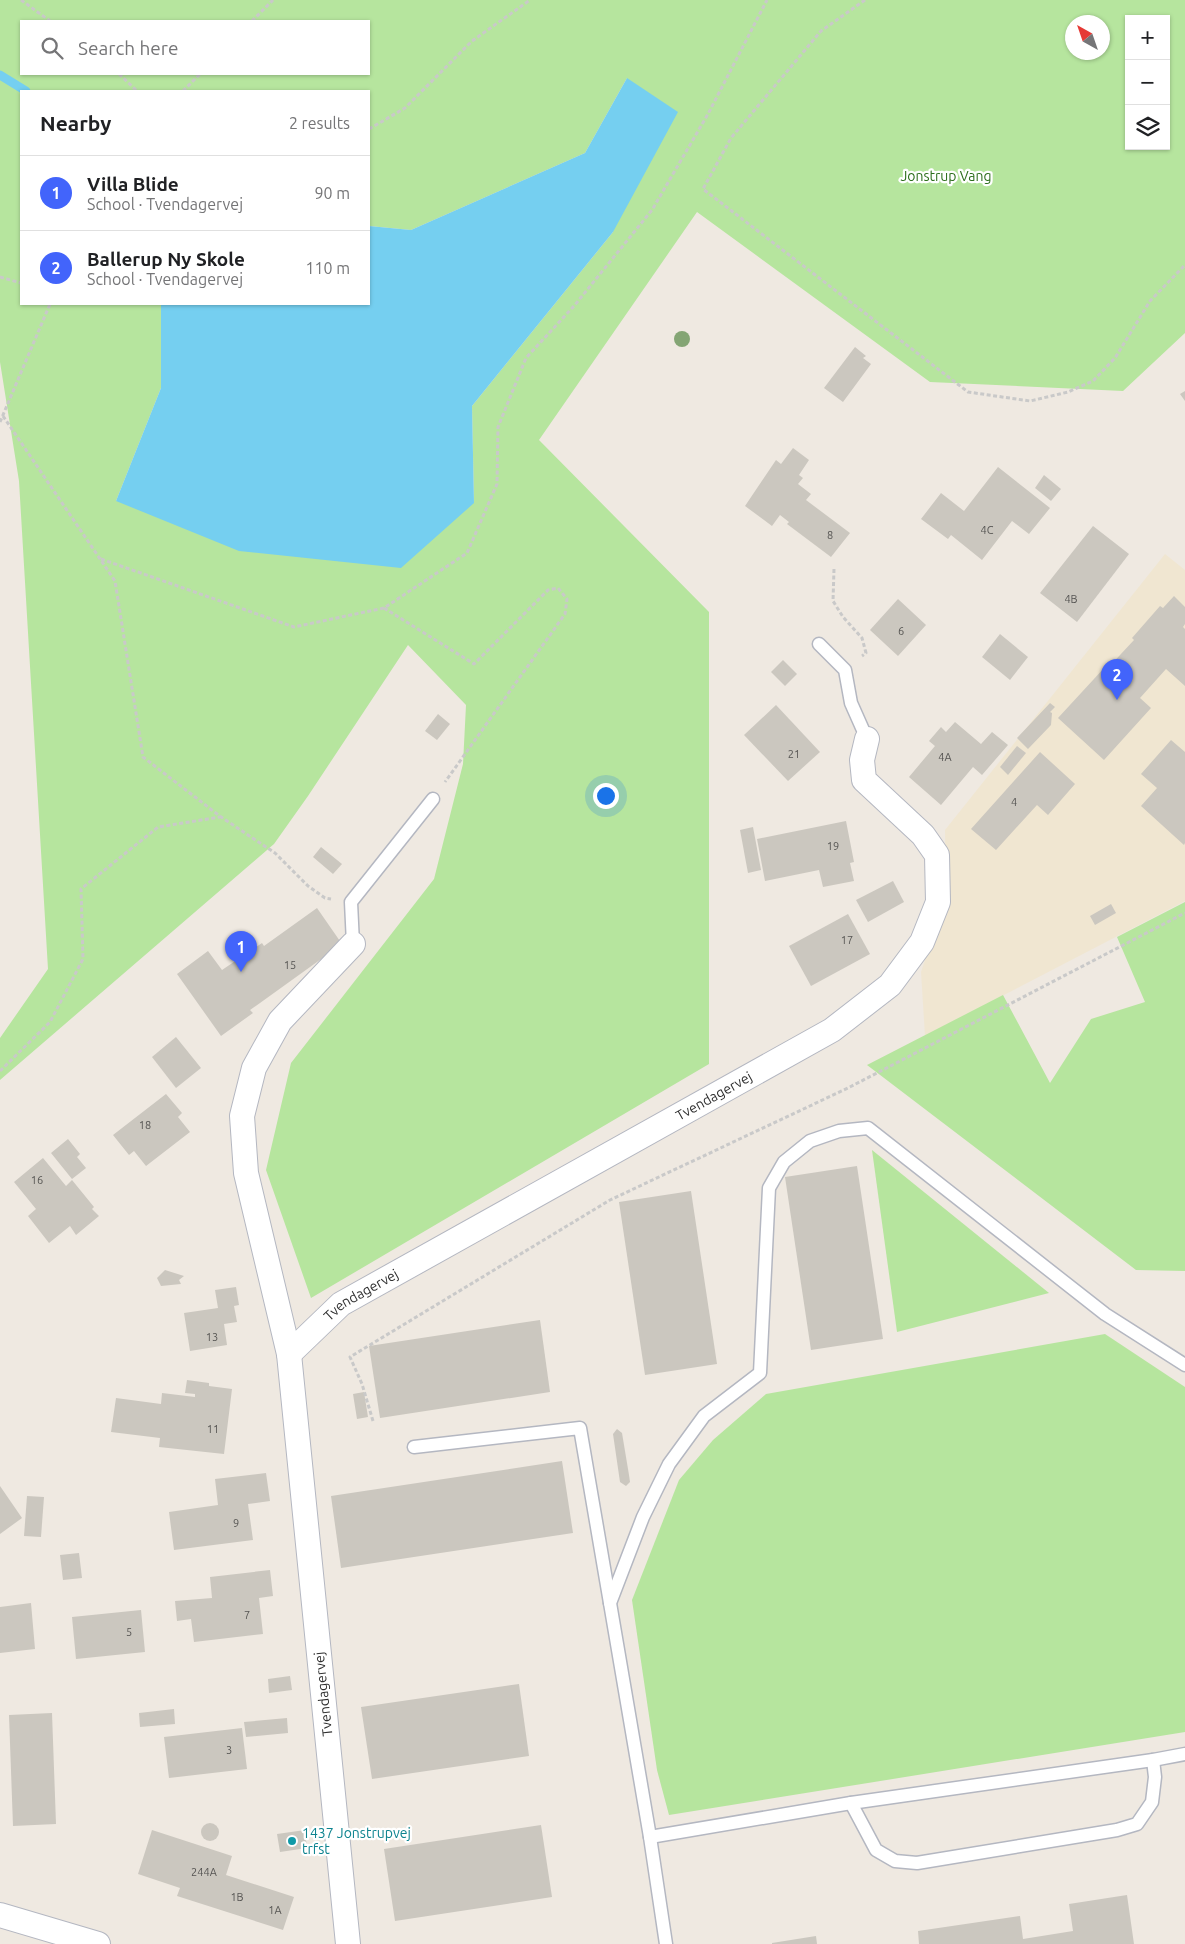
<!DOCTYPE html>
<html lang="en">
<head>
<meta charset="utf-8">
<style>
  :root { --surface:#fff; --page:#f6f6f6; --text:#202124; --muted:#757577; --line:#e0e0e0; --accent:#4264fb }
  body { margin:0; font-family:Ubuntu,sans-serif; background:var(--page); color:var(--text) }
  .controls { position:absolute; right:15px; top:15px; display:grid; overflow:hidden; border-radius:0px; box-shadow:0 1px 4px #0004 }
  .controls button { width:45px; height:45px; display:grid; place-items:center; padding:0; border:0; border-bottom:1px solid var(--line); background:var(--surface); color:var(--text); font:25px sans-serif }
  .compass { position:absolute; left:1065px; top:15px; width:45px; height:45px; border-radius:50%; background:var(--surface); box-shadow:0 1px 4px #0004; rotate:320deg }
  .you { position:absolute; left:605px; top:795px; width:18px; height:18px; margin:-12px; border:4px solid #fff; border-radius:50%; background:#1a73e8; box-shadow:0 0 0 8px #1a73e833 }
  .badge { display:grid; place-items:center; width:32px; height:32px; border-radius:50%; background:var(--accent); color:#fff; font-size:16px; font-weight:700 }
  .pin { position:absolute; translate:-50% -41px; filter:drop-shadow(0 1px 2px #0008) }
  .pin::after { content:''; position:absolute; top:26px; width:18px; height:15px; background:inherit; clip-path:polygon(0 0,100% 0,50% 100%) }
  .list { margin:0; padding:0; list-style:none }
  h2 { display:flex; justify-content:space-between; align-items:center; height:65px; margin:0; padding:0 20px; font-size:21px }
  h2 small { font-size:16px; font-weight:400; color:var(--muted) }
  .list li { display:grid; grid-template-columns:32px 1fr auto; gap:15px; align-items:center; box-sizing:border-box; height:75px; padding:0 20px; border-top:1px solid var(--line) }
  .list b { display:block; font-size:19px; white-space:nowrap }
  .list p { margin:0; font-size:16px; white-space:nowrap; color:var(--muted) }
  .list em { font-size:16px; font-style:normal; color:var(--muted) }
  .icon { flex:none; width:28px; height:28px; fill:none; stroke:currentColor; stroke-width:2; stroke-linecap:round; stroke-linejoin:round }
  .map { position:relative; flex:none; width:1185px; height:1944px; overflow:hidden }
  .search { position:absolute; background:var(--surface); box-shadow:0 1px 4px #0004; left:20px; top:20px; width:350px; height:55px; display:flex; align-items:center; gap:12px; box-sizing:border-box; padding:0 18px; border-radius:0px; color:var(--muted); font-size:19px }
  .panel { position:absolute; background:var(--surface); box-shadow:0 1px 4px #0004; left:20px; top:90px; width:350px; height:215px; border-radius:0px }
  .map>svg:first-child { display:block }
  .education { fill:#f0e6d1 }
  .green { fill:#b6e59e; fill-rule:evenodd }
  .water { fill:#75cff0 }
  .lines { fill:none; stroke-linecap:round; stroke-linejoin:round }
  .stream { stroke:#75cff0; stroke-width:9 }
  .building { fill:#cbc7bf }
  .service-casing { stroke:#b4b7c1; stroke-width:15 }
  .minor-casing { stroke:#b4b7c1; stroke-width:26 }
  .path { stroke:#c9c9c9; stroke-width:3; stroke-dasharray:4 2.5; stroke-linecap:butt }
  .service { stroke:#fff; stroke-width:12 }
  .minor { stroke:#fff; stroke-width:24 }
  .tree { fill:#84a574 }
  .culture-dot { fill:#0f9aa8; stroke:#fff; stroke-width:2 }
  .labels { text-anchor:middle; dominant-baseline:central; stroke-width:4.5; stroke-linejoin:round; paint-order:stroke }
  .number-label { font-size:11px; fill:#555452 }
  .park-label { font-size:14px; fill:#2c6e1b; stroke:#fff }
  .street-label { font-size:14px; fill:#2e2e2e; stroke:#fff }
  .culture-label { font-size:14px; fill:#0d838f; stroke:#fff; text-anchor:start }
</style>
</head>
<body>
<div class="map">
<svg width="1185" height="1944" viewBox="0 0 1185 1944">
  <rect width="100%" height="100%" fill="#efe9e1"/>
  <polygon class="education" points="1165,554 1185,570 1185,901 925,1036 921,972 946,898 945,830"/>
  <g class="green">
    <path d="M0,0H1185V333L1123,391L930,382L697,212L539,440L709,612V1064L311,1298L266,1170L291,1063L434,879L463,764L466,705L408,645L308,796L274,844L0,1080V1038L48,969L19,481L0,362ZM1129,19H1166V146H1129ZM21,21H369V74H21ZM1072,22H1102V52H1072ZM627,78L613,232L472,406L474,503L116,501L161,388V304H21V91H369V226L411,230L585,153Z"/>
    <polygon points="1185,902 1185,1271 1136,1270 867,1065 1003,995 1050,1083 1091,1019 1145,1002 1117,937"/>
    <polygon points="872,1150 1049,1293 897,1332"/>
    <polygon points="1105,1334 1185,1387 1185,1732 669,1815 657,1770 632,1600 679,1480 713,1440 766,1394"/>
  </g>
  <polygon class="water" points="627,78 678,112 613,232 472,406 474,503 401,568 239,551 116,501 161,388 161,304 369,304 369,226 411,230 585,153"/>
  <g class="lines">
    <polyline class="stream" points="0,75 26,91"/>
  </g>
  <g class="building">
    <polygon points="855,347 866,356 863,358 871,364 843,402 824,388"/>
    <polygon points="1185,391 1185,401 1180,394"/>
    <polygon points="793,448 809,460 799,475 803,478 798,484 811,494 806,500 850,533 831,557 787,524 789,522 780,515 772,526 745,506 776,460 781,464"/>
    <polygon points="998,467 1050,508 1029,534 1012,521 982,560 951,535 948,539 921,519 941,493 964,511"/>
    <polygon points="1044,475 1061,489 1051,501 1035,488"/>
    <polygon points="1093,526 1129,554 1077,622 1040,593"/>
    <polygon points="1174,596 1185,607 1185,624 1183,627 1185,629 1185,686 1166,669 1140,698 1151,708 1104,760 1058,718 1105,667 1107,669 1134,640 1132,638 1160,606 1163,608"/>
    <polygon points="898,599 926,625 898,656 870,630"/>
    <polygon points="1000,634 1028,657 1010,680 982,657"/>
    <polygon points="783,660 797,674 785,686 771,672"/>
    <polygon points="1050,703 1055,707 1050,712 1052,713 1051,725 1028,749 1017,738"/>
    <polygon points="776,705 820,752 788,781 744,735"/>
    <polygon points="438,714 450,724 437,740 425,731"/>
    <polygon points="955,722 981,744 992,732 1008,745 982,775 973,767 941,805 909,777 935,746 929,741 941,727 946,732"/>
    <polygon points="1171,740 1185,752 1185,843 1184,845 1141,806 1157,788 1141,774"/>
    <polygon points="1017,746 1026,753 1008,775 1000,767"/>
    <polygon points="1040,752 1075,784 1048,815 1037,805 996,850 971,829"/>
    <polygon points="846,821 854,862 850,863 854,881 823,887 819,870 765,881 757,839"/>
    <polygon points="753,827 761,870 748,873 740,830"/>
    <polygon points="321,847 342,864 333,874 313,857"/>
    <polygon points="893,881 904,902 868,922 856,900"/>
    <polygon points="1111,904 1116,913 1095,925 1090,916"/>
    <polygon points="317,908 342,944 260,1003 250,1010 253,1013 221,1036 177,974 208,951 222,970 262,943 264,946"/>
    <polygon points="848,914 870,954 811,986 789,946"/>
    <polygon points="176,1037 201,1068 176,1088 152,1057"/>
    <polygon points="166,1094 182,1113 178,1117 190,1132 146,1166 134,1151 129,1155 113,1135"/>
    <polygon points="68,1139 80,1154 77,1157 86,1168 72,1179 51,1153"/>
    <polygon points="43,1158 66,1186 72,1180 94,1207 92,1209 99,1216 76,1235 70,1226 49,1243 28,1216 36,1209 14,1182"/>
    <polygon points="857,1166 883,1339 811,1350 785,1177"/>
    <polygon points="691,1191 717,1364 645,1375 619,1202"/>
    <polygon points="165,1270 184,1276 179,1280 181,1284 161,1286 157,1278"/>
    <polygon points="236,1287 239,1305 234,1306 237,1322 224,1324 227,1345 190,1351 184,1313 218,1308 215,1290"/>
    <polygon points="540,1320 550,1392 380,1418 369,1346"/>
    <polygon points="187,1380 209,1383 209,1386 232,1389 224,1454 159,1447 160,1438 111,1432 116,1398 161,1404 162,1393 195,1397 195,1394 185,1393"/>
    <polygon points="364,1392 368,1417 357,1419 353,1394"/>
    <polygon points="617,1429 622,1433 629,1475 630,1482 626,1486 620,1482 613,1434"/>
    <polygon points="562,1461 573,1533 341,1568 331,1496"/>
    <polygon points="266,1473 270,1501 248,1504 253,1540 174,1550 169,1512 218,1505 215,1479"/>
    <polygon points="0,1486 22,1518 0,1534"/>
    <polygon points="27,1496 44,1497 41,1537 24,1536"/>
    <polygon points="79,1553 82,1578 63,1580 60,1555"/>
    <polygon points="270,1570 273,1596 259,1598 263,1634 194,1642 191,1619 177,1621 175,1601 212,1598 210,1577"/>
    <polygon points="31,1603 35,1649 0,1653 0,1607"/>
    <polygon points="141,1610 145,1652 76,1659 72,1617"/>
    <polygon points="290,1676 292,1690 269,1693 268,1679"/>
    <polygon points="519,1684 529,1756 372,1779 361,1707"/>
    <polygon points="174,1709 175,1724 140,1727 139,1713"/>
    <polygon points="52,1713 56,1824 13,1826 9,1715"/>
    <polygon points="287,1718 288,1733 246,1737 244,1722"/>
    <polygon points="242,1728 247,1769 169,1778 164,1737"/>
    <circle cx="210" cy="1832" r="9"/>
    <polygon points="541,1825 552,1897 395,1921 384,1849"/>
    <polygon points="152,1830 232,1856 226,1875 294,1897 283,1930 177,1896 180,1888 138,1874"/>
    <polygon points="305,1830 307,1848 280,1852 277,1834"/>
    <polygon points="1127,1895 1134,1944 919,1944 918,1931 1020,1916 1023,1939 1073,1931 1069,1904"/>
    <polygon points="816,1936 817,1944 772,1944 772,1943"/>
  </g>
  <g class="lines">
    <defs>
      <g id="service">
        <polyline points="819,644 845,670 851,703 867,739"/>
        <polyline points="353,944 351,902 433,799"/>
        <polyline points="1185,1365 1105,1314 868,1128 839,1131 810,1141 784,1162 769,1188 760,1373 704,1416 669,1464 643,1517 610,1603 650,1837 851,1803 1153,1760 1185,1754"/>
        <polyline points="414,1447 580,1428 610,1603"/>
        <polyline points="851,1803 876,1850 895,1861 917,1863 1117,1830 1137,1824 1152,1802 1155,1777 1153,1760"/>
        <polyline points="650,1837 666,1944"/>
      </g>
      <g id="minor">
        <path id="s1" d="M289,1354L341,1304L832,1030L890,985L922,942L938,902L937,855L923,835L864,780L862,760L867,739"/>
        <polyline points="0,1915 98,1944"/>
        <polyline points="348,1944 289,1354 246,1173 242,1116 254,1068 280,1021 353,944"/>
      </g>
    </defs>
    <use href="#service" class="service-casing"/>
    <use href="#minor" class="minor-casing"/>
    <g class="path">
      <polyline points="21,0 50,21"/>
      <polyline points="865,0 821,31 731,138 703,189 968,392 1030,401 1068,392 1093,381 1115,358 1150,301 1185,265"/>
      <polyline points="252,21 273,0"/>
      <polyline points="119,74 137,91"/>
      <polyline points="183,91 200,74"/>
      <polyline points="369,129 405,108 472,41 530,0"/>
      <polyline points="0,277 21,283"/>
      <polyline points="3,416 115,581 143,757 221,817 275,853 308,886 325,898 331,899"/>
      <polyline points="0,422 50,304"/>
      <polyline points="101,559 294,627 384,608 467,553 497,484 498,427 526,358 574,306 652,210 708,114 767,0"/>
      <polyline points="834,569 833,601 843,617 862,638 866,653 862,656"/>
      <polyline points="384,608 474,664 548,590 558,588 567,599 565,614 445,782"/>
      <polyline points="0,1071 50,1022 83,959 81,889 158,827 220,817"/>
      <polyline points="373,1421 362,1384 350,1357 610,1200 848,1088 1185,913"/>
    </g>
    <use href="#service" class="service"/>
    <use href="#minor" class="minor"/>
  </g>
  <circle class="tree" cx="682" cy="339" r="8"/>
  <circle class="culture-dot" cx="292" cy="1841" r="5"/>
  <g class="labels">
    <g class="number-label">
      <text x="987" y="530">4C</text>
      <text x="830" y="535">8</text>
      <text x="1071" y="599">4B</text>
      <text x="901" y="631">6</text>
      <text x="794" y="754">21</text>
      <text x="945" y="757">4A</text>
      <text x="1014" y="802">4</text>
      <text x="833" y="846">19</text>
      <text x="847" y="940">17</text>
      <text x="290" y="965">15</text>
      <text x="145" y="1125">18</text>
      <text x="37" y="1180">16</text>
      <text x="212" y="1337">13</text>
      <text x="213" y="1429">11</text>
      <text x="236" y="1523">9</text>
      <text x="247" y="1615">7</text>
      <text x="129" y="1632">5</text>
      <text x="229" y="1750">3</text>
      <text x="204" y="1872">244A</text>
      <text x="237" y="1897">1B</text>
      <text x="275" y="1910">1A</text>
    </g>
    <g class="park-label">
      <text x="946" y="176">Jonstrup Vang</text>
    </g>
    <g class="street-label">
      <text stroke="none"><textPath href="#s1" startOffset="499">Tvendagervej</textPath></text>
      <text stroke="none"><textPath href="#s1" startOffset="94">Tvendagervej</textPath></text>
      <text transform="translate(323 1694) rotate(-96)">Tvendagervej</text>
    </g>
    <g class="culture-label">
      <text x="302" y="1833">1437 Jonstrupvej<tspan x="302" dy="16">trfst</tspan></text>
    </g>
  </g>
</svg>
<div class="controls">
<button>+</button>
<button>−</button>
<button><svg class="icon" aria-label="layers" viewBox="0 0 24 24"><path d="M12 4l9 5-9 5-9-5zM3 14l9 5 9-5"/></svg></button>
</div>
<svg class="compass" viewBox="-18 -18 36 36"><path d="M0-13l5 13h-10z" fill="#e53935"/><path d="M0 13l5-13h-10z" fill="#757577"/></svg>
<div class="you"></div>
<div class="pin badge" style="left:241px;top:972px">1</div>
<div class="pin badge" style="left:1117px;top:700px">2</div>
<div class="search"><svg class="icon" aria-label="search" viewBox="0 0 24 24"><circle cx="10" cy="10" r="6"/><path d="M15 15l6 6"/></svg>Search here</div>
<section class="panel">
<h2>Nearby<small>2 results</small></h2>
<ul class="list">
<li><span class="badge">1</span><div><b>Villa Blide</b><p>School · Tvendagervej</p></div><em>90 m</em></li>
<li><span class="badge">2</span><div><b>Ballerup Ny Skole</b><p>School · Tvendagervej</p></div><em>110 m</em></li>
</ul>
</section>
</div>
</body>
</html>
